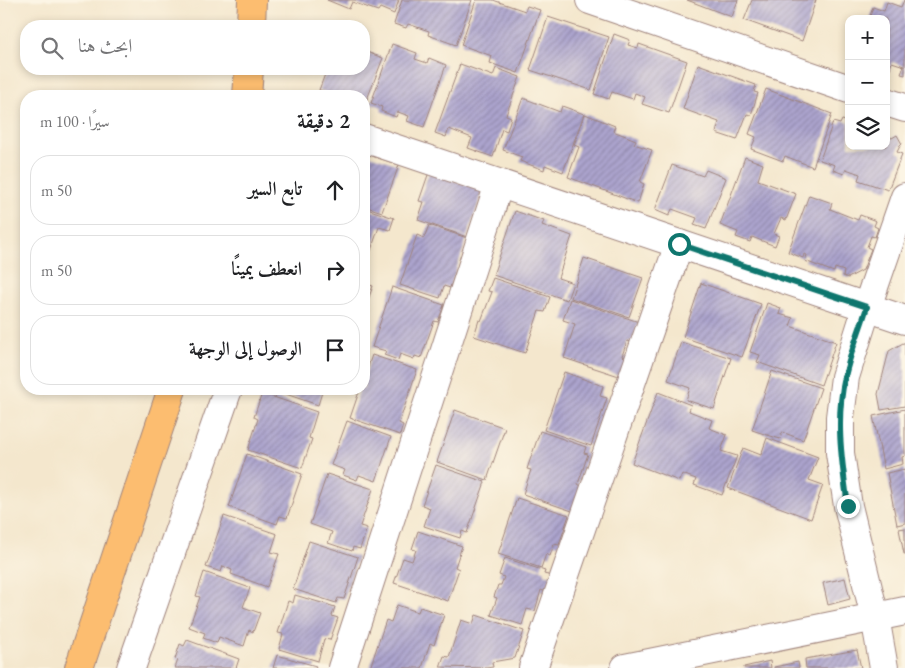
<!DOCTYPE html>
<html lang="ar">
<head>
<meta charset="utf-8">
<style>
  :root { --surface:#fff; --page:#f6f6f6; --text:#202124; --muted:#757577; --line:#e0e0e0 }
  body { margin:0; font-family:"EB Garamond",Amiri,serif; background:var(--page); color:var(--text); direction:rtl }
  .controls { position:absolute; right:15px; top:15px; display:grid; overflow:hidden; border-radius:10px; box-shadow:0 2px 8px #0003 }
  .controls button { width:45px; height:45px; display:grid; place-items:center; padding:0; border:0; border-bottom:1px solid var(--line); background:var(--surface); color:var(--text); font:25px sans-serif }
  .stop { position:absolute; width:15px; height:15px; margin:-11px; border:4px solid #0f766e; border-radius:50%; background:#fff }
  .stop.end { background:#0f766e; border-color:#fff; box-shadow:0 1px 5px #0008 }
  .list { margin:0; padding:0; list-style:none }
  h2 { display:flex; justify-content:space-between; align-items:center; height:65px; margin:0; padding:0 20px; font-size:21px }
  h2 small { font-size:16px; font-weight:400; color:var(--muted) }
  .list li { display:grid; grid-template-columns:32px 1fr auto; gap:15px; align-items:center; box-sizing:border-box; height:70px; margin:0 10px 10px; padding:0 10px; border:1px solid var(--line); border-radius:20px }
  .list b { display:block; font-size:19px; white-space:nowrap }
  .list em { font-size:16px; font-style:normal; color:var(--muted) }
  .icon { flex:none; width:28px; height:28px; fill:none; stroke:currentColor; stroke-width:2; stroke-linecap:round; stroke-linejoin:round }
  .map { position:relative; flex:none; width:905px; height:668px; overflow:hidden; direction:ltr }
  .search { position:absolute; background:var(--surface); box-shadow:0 2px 8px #0003; left:20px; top:20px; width:350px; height:55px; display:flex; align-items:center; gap:12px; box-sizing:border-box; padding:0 18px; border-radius:20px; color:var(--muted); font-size:19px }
  .panel { position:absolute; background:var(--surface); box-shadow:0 2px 8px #0003; left:20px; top:90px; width:350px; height:305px; border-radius:20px; direction:rtl }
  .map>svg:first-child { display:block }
  .building { fill:url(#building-hatch) }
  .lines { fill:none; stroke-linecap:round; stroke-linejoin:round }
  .minor-casing { stroke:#9f837c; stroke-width:30 }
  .major-casing { stroke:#9f837c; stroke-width:30 }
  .minor { stroke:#fff; stroke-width:28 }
  .major { stroke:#fcbd6f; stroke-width:28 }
  .route { stroke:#0f766e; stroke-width:6 }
</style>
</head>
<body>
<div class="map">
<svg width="905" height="668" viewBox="0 0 905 668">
  <defs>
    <pattern id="building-hatch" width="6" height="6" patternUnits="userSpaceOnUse" patternTransform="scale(1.25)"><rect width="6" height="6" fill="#aca4ce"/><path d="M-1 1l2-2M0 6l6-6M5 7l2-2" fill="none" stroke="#8e85a7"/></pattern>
  </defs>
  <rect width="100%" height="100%" fill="#fcf5e5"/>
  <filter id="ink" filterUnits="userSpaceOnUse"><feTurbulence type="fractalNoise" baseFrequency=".02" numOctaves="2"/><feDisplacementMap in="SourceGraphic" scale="10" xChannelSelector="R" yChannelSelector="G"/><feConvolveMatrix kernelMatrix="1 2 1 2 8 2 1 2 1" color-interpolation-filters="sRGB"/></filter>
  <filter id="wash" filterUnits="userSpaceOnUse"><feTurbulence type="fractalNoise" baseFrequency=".0096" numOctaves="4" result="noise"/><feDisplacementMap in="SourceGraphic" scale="20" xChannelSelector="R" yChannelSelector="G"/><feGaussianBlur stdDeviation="1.12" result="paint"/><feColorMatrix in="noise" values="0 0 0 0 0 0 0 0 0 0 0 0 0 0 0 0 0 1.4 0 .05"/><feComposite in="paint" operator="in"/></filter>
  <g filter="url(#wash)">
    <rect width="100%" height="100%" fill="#f4e7cd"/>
    <g id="blocks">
      <g class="building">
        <polygon points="327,0 399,0 394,14 380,8 378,11 352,2 349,9"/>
        <polygon points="402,0 472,0 456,45 428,35 429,31 408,24 406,28 394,24"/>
        <polygon points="476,0 493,0 525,11 527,6 540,10 518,73 490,63 492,56 461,45"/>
        <polygon points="687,0 738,0 732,17"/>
        <polygon points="752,0 816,0 802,41 744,20"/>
        <polygon points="904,0 905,0 905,75 901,74 904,66 892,62 889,71 886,70 886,19 869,19 873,7 884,11 887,2 901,7"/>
        <polygon points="548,17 609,37 591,90 530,70"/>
        <polygon points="614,34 630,40 628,45 638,48 639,44 687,61 669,113 642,104 645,97 635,93 633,99 612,92 609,99 594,94"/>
        <polygon points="392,44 417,53 415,59 427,63 429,58 446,65 424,127 407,121 409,116 398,112 396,117 381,111 382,107 371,103"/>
        <polygon points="364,51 383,58 366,102 364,101 364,96 352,96 342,93 341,96 337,96 319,90 327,69 364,69"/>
        <polygon points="460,64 493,76 496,68 520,77 506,115 511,117 507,131 502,129 493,157 468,148 472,138 449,129 446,137 435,133"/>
        <polygon points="698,64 756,85 754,92 758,93 751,115 747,114 737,140 716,133 719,122 683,109"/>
        <polygon points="766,89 832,114 813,167 785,156 783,161 751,149 756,137 749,134"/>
        <polygon points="523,98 560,112 562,106 584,114 563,172 545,165 544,170 520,161 522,157 503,150"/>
        <polygon points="585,114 615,126 613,131 636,140 634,144 652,150 640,182 644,184 638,203 568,177 579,147 574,145"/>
        <polygon points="842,120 849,122 849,146 886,146 886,136 892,138 897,135 902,144 900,146 897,152 902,154 888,190 858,180 860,174 846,169 844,174 833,170 835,165 820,160 833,122 840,124"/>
        <polygon points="364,153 399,165 382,212 364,206"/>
        <polygon points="745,157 763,164 758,180 796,194 786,220 781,218 774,234 779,236 775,246 752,237 750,242 736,237 738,232 720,225"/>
        <polygon points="672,165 703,176 706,170 726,178 706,229 694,225 697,218 672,209 669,216 655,210"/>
        <polygon points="429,172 483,190 467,237 418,220 424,202 419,201"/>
        <polygon points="809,195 832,203 830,209 858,220 860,215 876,221 874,226 878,228 875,237 871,236 867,247 871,249 863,270 848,278 843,276 844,271 835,268 834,272 805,261 807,255 804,254 803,258 788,252"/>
        <polygon points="364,208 394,218 390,230 379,227 370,253 364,250"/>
        <polygon points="515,211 544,221 542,225 572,236 558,278 573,283 567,300 493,275"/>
        <polygon points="429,225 467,238 450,288 444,286 440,298 400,285 417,235 424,238"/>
        <polygon points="584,258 643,278 629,317 571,298"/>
        <polygon points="493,278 550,297 545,312 539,311 525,353 474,336 479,320 481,321 492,292 488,291"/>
        <polygon points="364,283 373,286 364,311"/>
        <polygon points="701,283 761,304 742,357 683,337"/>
        <polygon points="392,287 444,305 438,322 434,321 421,358 415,356 414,359 400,354 398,360 384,355 386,351 372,347"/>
        <polygon points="570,299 639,322 632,342 627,341 622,356 628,358 622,377 564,358 575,324 563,320"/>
        <polygon points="767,303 781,308 779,314 793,318 790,326 836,342 821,385 757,362 760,355 750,352"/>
        <polygon points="681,342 731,358 714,409 686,400 690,388 668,380"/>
        <polygon points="903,343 905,343 905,406 881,410 878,394 889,351"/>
        <polygon points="372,355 417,370 399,423 403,425 400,435 350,418 360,389 364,389 364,378"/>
        <polygon points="772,371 821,388 803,440 782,432 780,439 752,430"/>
        <polygon points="564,372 603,386 600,396 607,398 591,446 544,430"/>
        <polygon points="271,389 323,389 318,405"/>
        <polygon points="658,392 691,405 689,411 712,420 709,428 727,435 721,451 737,456 722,495 694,485 696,479 682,474 679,481 632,463"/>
        <polygon points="262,393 317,412 309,438 312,439 302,468 248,450 258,419 254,417"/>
        <polygon points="905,409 905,456 902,457 903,464 884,469 873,416"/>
        <polygon points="455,410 505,428 487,480 437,462"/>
        <polygon points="347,421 391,437 376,481 359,475 357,480 343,475 345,470 331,465"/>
        <polygon points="540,431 586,447 584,453 588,454 578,484 581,486 572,511 523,494 531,470 527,469"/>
        <polygon points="767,438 818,457 809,480 823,485 811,519 728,488 743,448 761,455"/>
        <polygon points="247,454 302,474 287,518 280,516 277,524 229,507"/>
        <polygon points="436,465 485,482 467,533 462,531 460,538 424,526 430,508 422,505"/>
        <polygon points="905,469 905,523 897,525 887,473"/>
        <polygon points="327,474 373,489 360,526 367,528 360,549 353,547 352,551 328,543 332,532 310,524"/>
        <polygon points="517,498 569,515 559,545 554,544 550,556 546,554 541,568 498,554"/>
        <polygon points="224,516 277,534 271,552 279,554 267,587 231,574 232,570 223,566 221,572 206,567"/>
        <polygon points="905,528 905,554 904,554 899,529"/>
        <polygon points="418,531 462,546 455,567 459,569 448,601 394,583 403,558 412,561 416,550 412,549"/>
        <polygon points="309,541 358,557 344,599 338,598 336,603 293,589"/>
        <polygon points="505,558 545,571 544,574 552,576 546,592 541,590 535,611 527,609 522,625 491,615 497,598 494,597 498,585 501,585 504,577 499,575"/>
        <polygon points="204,572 250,588 243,607 260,613 253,632 249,630 244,646 219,637 217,643 203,638 205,633 189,627 200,597 196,596"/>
        <polygon points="845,578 850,599 828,605 823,583"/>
        <polygon points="295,595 335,607 332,616 338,618 330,640 324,639 318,661 279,649 283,634 278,633 288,601 293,603"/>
        <polygon points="397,605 418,612 420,607 444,615 434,645 430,643 422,668 370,668 386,620 391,622"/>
        <polygon points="476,615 524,631 515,658 492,662 493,667 486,668 440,667 444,656 449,657 461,620 473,624"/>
        <polygon points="187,640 239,659 236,668 175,668 178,660 175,659 180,644 184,646"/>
        <polygon points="857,650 861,668 806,668 805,659"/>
        <polygon points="277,655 316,666 315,668 273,668"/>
        <polygon points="770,661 771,668 744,668 744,667"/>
        <polygon points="798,662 799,668 774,668 774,667"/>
      </g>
    </g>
  </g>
  <g filter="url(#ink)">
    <use href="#blocks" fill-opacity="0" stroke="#9f837c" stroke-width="1"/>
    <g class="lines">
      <defs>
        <g id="minor">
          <polyline points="590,0 849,89"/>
          <polyline points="886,102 905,108"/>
          <polyline points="364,138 905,320"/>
          <polyline points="131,668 228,389"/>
          <polyline points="342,668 499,184"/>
          <polyline points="533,668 679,244"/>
          <polyline points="625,668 905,611"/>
          <polyline points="884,668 875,617 848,506 840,453 840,417 845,377 867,307 905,197"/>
        </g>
        <g id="major">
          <polyline points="251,26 252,0"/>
          <polyline points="247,96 249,69"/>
          <polyline points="79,668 172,389"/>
        </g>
      </defs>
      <use href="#minor" class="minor-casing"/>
      <use href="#major" class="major-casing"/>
      <use href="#minor" class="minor"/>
      <use href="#major" class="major"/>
    </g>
  </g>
  <g class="lines" filter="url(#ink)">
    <path class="route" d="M679,244L867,307C860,330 850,353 845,377C835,420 842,463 848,506"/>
  </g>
</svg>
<div class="controls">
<button>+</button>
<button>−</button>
<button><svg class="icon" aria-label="layers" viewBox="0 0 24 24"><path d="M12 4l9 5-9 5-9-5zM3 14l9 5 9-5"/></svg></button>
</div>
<div class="stop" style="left:679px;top:244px"></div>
<div class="stop end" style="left:848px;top:506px"></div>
<div class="search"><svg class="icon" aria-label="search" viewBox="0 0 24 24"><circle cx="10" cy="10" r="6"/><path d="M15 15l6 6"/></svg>ابحث هنا</div>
<section class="panel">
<h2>2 دقيقة<small>سيرًا · 100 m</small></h2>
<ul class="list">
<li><svg class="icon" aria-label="ahead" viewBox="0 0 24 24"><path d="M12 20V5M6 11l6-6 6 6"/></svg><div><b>تابع السير</b></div><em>50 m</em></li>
<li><svg class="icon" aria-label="right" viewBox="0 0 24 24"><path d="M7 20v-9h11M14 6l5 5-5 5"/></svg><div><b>انعطف يمينًا</b></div><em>50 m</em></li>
<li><svg class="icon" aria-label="arrive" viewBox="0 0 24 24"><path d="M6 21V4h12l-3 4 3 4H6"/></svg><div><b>الوصول إلى الوجهة</b></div></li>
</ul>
</section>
</div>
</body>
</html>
